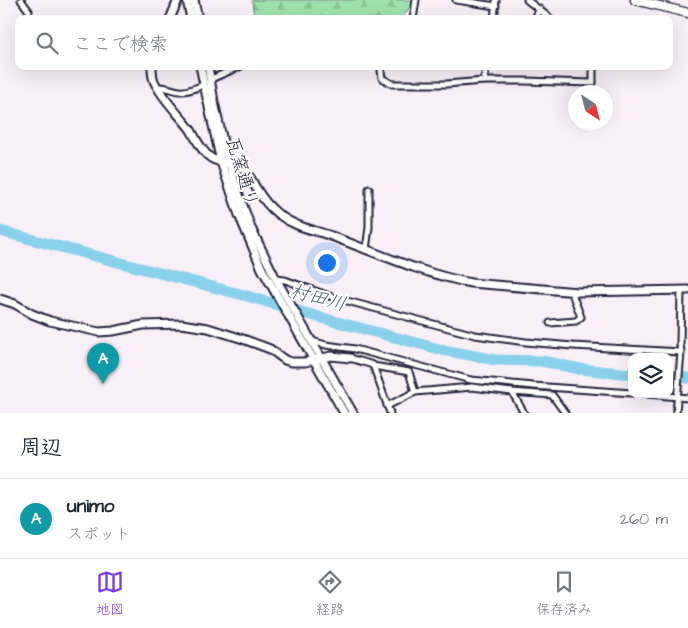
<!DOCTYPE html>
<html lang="ja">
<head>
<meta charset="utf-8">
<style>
  :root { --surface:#fff; --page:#f2f2f3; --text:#1f2937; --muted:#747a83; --line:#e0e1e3; --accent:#7c3aed }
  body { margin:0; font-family:"Architects Daughter","Klee One",sans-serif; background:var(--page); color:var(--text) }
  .controls { position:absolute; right:15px; bottom:15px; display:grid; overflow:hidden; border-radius:10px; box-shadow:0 5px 20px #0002 }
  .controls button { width:45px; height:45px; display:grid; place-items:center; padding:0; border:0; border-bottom:1px solid var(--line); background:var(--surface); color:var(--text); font:25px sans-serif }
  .compass { position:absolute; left:568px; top:85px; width:45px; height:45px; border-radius:50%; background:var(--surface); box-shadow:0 5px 20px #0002; rotate:144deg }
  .you { position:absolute; left:326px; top:262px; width:18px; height:18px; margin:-12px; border:4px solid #fff; border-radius:50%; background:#1a73e8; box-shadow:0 0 0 8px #1a73e833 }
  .badge { display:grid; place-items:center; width:32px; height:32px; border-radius:50%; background:var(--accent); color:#fff; font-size:16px; font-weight:700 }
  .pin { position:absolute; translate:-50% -41px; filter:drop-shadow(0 1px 2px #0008) }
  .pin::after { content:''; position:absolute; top:26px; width:18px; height:15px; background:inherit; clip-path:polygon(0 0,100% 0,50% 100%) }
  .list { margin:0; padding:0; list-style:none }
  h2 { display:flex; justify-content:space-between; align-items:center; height:65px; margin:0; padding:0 20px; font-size:21px }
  h2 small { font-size:16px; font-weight:400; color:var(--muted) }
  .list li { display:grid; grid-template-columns:32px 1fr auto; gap:15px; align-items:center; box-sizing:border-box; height:80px; padding:0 20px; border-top:1px solid var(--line) }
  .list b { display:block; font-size:19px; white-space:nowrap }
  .list p { margin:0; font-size:16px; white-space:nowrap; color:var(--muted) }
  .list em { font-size:16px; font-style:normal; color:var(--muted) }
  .icon { flex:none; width:28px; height:28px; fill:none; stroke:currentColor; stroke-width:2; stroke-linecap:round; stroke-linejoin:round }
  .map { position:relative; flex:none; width:688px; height:413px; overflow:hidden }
  .search { position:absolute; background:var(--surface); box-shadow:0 5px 20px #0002; left:15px; right:15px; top:15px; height:55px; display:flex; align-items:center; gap:12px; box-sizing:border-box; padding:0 18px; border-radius:10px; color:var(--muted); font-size:19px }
  .sheet { height:145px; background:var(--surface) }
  nav { display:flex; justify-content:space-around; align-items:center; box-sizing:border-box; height:70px; border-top:1px solid var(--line); background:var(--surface); font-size:14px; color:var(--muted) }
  nav a { display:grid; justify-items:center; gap:2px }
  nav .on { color:var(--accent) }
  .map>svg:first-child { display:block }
  .forest { fill:url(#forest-firs); stroke:#608275 }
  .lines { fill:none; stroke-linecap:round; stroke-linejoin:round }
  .river { stroke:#89d1ea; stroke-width:11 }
  .street-casing { stroke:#22223b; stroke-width:9 }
  .secondary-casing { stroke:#22223b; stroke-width:11 }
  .primary-casing { stroke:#22223b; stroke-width:11 }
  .street { stroke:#fff; stroke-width:5 }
  .secondary { stroke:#fff; stroke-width:7 }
  .primary { stroke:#fff; stroke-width:8 }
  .labels { text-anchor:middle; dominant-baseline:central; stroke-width:4; stroke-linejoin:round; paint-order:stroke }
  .street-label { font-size:18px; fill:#22223b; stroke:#fff }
  .water-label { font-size:19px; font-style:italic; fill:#465f78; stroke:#fff }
</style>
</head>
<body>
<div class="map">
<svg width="688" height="413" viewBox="0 0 688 413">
  <defs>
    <pattern id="forest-firs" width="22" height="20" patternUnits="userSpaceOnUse" patternTransform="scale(1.25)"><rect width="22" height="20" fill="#9ee3af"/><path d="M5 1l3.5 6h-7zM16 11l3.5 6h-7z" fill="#88c297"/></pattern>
  </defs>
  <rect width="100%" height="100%" fill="#f8eff7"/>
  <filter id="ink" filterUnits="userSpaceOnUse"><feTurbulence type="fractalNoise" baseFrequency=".02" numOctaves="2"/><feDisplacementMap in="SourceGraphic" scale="10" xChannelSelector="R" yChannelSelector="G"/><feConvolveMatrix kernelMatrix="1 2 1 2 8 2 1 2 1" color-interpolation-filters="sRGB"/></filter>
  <g filter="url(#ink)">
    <polygon class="forest" points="252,0 410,0 413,3 401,19 254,19"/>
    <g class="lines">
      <g class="river">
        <polyline points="0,231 247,296 322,318 443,350 496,360 542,361 580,369 632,374"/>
        <polyline points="669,376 688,378"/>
      </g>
      <defs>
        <g id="street">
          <polyline points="21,0 29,11"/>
          <polyline points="456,0 496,6"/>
          <polyline points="527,0 551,19"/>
          <polyline points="413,19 416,0"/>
          <polyline points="494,19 496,0"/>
          <polyline points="534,19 540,9"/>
          <polyline points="381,66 381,71 382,78 392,84 446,84 484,81 525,81 593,83 593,66"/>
          <polyline points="211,79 241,66"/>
          <polyline points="484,81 486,66"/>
          <path d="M158,87C166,86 171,90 179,91C187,92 196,88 203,85"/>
          <polyline points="366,250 369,227 369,189"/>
          <polyline points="276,279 285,280 332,297 475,335 526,342 573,346 681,352"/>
          <polyline points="550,323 576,321 581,317 571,291"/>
          <polyline points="312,341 326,345 355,349 471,380 533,386 632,393"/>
          <polyline points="350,358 373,365 390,413"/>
          <polyline points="373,366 409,372 415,392"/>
          <polyline points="512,392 524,413"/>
          <polyline points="648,394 688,398"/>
          <polyline points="387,406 415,392 472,387 512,392 552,395 565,413"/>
          <polyline points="676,413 681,352 680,345 681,290"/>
        </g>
        <g id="secondary">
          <polyline points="187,0 191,19"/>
          <polyline points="194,0 198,19"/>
          <polyline points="170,19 178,0"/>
          <path d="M152,66C152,72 152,76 154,81C163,100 179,114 191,130C196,139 202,152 211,158C220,164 234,162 243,169C249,174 252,181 256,188C262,198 269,207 278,214C296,228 313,229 334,237C379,254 424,274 471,283L578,292L688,290"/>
          <polyline points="200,66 221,162 239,215 262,269 344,413"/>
          <polyline points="208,66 214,102 224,146 238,192 251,228 276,279 353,413"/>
          <polyline points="0,299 15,304 32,314 50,321 99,332 113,331 143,325 181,324 208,328 243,339 270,349 285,360 291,362 305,362 331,356 350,358"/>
        </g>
        <polyline id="primary" points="635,0 688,13"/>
      </defs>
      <use href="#street" class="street-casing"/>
      <use href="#secondary" class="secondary-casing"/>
      <use href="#primary" class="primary-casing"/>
      <use href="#street" class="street"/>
      <use href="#secondary" class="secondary"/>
      <use href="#primary" class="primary"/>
    </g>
  </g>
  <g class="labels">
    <g class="street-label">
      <text transform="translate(242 172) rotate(73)">瓦窯通り</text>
    </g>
    <g class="water-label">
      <text transform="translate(318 298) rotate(15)">村田川</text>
    </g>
  </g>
</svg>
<div class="controls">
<button><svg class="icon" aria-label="layers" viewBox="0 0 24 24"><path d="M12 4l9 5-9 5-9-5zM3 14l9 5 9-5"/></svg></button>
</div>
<svg class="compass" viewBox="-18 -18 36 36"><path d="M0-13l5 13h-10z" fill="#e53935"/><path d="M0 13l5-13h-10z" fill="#747a83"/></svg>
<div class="you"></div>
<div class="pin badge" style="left:103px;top:384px;background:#0f9aa8">A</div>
<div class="search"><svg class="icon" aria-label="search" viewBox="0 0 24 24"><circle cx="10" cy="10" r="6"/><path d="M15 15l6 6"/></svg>ここで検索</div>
</div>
<section class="sheet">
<h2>周辺<small></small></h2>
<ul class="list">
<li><span class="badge" style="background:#0f9aa8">A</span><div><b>unimo</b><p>スポット</p></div><em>260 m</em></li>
</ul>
</section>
<nav>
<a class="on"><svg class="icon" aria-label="map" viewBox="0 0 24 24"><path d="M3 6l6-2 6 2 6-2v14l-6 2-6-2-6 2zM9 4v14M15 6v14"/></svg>地図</a>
<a><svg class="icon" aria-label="directions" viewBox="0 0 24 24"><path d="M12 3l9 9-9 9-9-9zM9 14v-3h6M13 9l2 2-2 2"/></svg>経路</a>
<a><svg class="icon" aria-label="saved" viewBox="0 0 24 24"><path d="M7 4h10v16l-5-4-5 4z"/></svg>保存済み</a>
</nav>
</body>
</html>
